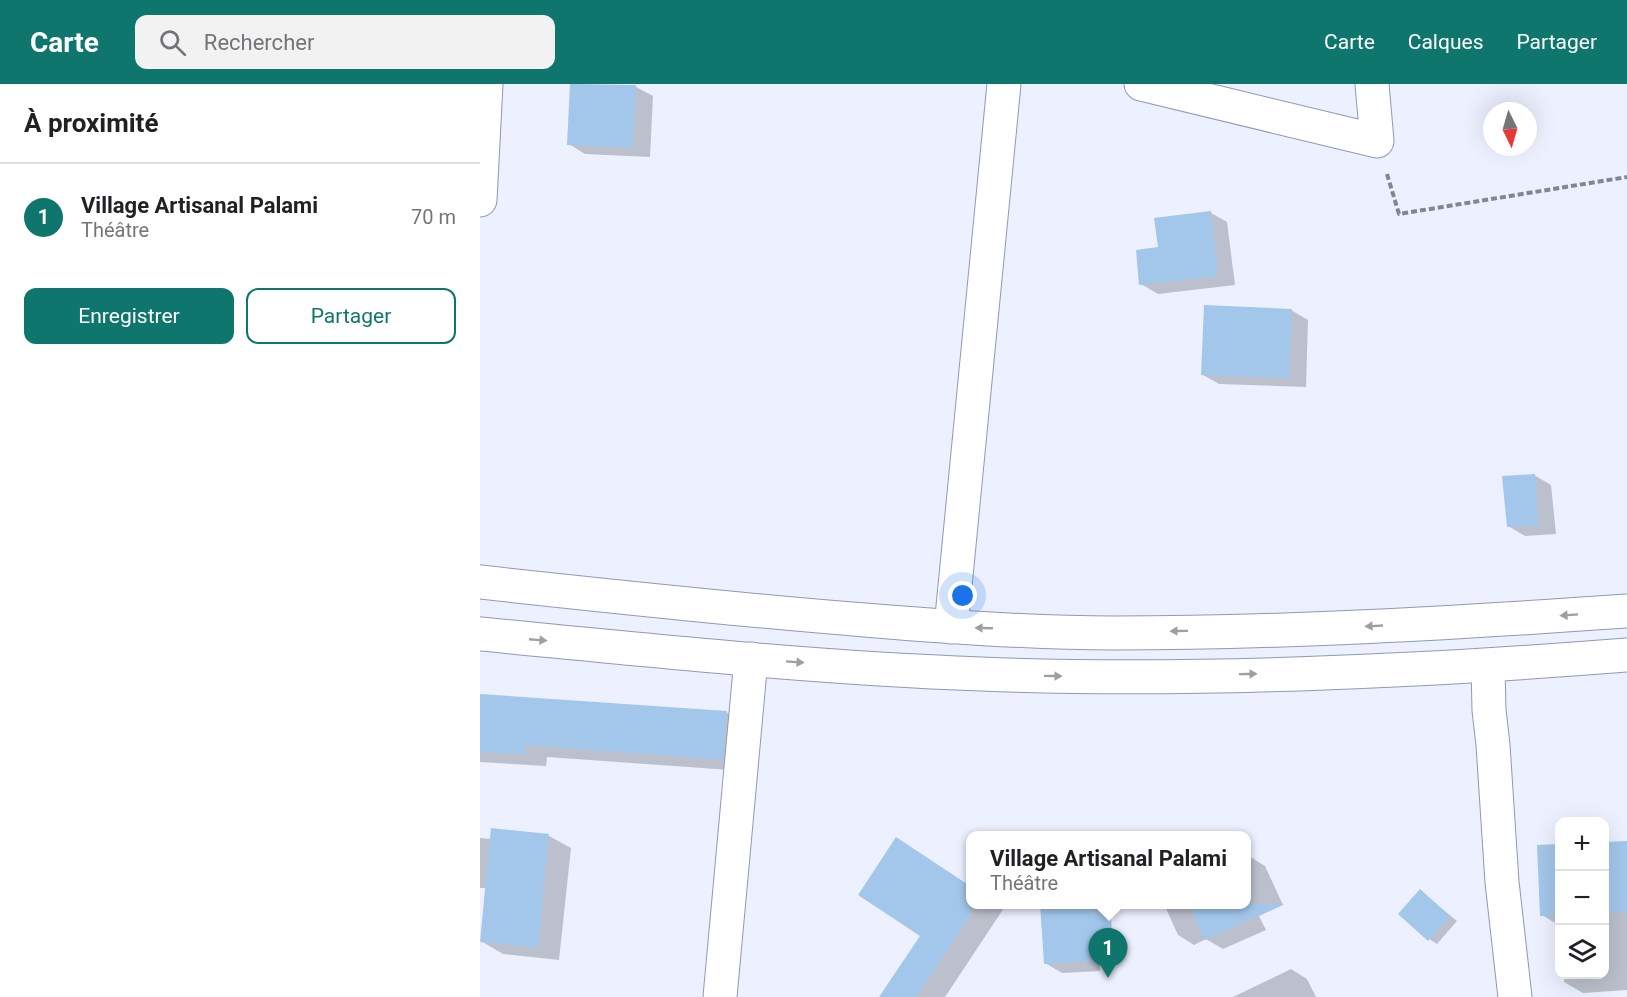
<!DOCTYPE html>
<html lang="fr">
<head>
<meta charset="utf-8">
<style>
  :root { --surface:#fff; --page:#f2f2f2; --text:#202124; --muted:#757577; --line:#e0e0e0; --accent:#0f766e }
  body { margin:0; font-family:Roboto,sans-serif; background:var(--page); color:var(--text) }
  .controls { position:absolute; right:18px; bottom:18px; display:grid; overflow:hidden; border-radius:12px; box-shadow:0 6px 24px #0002 }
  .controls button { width:54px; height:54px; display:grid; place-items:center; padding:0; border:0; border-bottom:2px solid var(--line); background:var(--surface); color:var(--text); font:30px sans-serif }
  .compass { position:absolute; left:1003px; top:18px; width:54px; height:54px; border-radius:50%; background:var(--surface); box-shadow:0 6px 24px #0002; rotate:175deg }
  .you { position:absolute; left:483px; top:512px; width:21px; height:21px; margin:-15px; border:4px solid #fff; border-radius:50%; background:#1a73e8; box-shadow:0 0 0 9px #1a73e833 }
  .badge { display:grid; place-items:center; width:39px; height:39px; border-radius:50%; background:var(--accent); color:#fff; font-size:20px; font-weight:700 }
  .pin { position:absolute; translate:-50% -50px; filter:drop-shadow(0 2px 3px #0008) }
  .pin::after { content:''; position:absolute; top:32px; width:21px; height:18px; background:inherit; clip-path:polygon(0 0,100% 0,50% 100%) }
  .popup { position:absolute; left:486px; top:747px; width:285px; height:78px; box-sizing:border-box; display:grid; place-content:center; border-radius:12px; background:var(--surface); filter:drop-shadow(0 2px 4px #0005); font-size:20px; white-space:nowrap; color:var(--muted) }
  .popup b { font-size:22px; color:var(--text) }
  .popup::after { content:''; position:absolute; left:50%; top:100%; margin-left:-12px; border:12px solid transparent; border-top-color:var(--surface) }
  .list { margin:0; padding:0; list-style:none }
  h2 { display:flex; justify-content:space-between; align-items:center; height:78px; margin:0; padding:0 24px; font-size:26px }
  h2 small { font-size:20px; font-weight:400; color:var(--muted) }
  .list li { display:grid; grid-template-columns:39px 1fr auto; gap:18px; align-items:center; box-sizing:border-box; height:108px; padding:0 24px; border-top:2px solid var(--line) }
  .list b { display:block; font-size:22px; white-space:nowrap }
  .list p { margin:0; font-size:20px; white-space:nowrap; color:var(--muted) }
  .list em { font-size:20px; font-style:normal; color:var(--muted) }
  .actions { display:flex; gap:12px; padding:18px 24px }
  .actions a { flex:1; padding:14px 0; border:2px solid var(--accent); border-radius:12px; text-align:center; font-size:21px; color:var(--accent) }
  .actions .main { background:var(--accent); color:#fff }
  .icon { flex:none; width:33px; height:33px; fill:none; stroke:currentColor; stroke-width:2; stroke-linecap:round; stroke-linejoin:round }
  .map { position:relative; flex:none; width:1147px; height:913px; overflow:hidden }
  header { display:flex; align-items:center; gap:36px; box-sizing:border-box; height:84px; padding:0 30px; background:var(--accent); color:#fff }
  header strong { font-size:28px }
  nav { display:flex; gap:33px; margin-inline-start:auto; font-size:21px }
  .search { width:420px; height:54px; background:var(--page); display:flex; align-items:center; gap:15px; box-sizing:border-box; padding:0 21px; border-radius:12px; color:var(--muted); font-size:22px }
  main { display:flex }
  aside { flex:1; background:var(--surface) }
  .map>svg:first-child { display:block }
  .shadow { fill:#0003 }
  .building { fill:#a3c7eb }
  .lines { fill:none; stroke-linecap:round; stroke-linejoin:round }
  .minor-casing { stroke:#8f98b9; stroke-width:35 }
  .highway-casing { stroke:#8f98b9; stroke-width:35 }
  .path { stroke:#828592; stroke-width:4; stroke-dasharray:6 3; stroke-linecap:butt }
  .minor { stroke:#fff; stroke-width:33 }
  .highway { stroke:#fff; stroke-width:33 }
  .oneway { fill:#9e9fa3 }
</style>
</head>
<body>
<header>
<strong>Carte</strong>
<div class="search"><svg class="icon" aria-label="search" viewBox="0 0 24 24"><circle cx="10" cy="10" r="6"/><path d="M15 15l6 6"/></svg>Rechercher</div>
<nav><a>Carte</a><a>Calques</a><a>Partager</a></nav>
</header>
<main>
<aside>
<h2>À proximité<small></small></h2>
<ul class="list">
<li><span class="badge">1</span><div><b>Village Artisanal Palami</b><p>Théâtre</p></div><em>70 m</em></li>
</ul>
<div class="actions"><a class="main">Enregistrer</a><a>Partager</a></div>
</aside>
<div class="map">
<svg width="1147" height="913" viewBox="0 0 1147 913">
  <rect width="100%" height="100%" fill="#ecf0ff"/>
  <g class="shadow">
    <polygon points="92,0 156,3 173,12 170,73 105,70 89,60"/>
    <polygon points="731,129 747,138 755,201 678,210 661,200 679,165"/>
    <polygon points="811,226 828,236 826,303 739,300 723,291"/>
    <polygon points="1054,391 1071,401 1076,450 1045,452 1028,442"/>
    <polygon points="0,612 246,628 267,641 264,687 67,673 66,682 0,678"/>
    <polygon points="13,746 69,752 91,764 79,876 23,870 1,857 7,804 0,804 0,754 12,755"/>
    <polygon points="1147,758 1147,906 1103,909 1084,898 1084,890 1124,890 1124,759"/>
    <polygon points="1080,762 1080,842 1062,831"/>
    <polygon points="769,772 785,782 803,821 779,832 786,846 743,865 726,855 714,861 698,851 684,820 766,820 766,774"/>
    <polygon points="490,802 490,820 518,820 524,824 465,913 401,913 442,852"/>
    <polygon points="940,807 977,837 957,860 949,855"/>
    <polygon points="620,820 620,887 582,889 565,879"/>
    <polygon points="811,885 827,895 836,913 753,913"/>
  </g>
  <g class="building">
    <polygon points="90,0 156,1 153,64 87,61"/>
    <polygon points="731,127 738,192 659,201 656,166 678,163 674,134"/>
    <polygon points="724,221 812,225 809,294 721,291"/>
    <polygon points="1055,390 1059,441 1027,443 1022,392"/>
    <polygon points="0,610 247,627 243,676 46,661 46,671 0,668"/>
    <polygon points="11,744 69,750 58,864 0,858"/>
    <polygon points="416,753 490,802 490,832 436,913 399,913 440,852 378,811"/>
    <polygon points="1147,757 1147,828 1125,829 1125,758"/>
    <polygon points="1080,760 1080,831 1060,832 1057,761"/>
    <polygon points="940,805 970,832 948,857 918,830"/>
    <polygon points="560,820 630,820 634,876 564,880"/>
    <polygon points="708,820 804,820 725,856"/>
  </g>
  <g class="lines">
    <defs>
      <g id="minor">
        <polyline points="661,0 897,57 892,0"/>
        <polyline points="0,116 6,0"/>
        <polyline points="471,543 524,0"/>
        <polyline points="1008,582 1009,626 1013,661 1022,798 1035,913"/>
        <polyline points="240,913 271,575"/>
      </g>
      <g id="highway">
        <path d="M0,498C128,512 257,526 385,536C468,543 551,549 633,549C804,549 976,539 1147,527"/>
        <path d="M0,550C167,566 334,584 501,590C715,598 933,588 1147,571"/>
      </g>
    </defs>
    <use href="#minor" class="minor-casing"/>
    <use href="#highway" class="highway-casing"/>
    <polyline class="path" points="907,90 919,130 1147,93"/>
    <use href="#minor" class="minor"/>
    <use href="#highway" class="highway"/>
  </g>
  <defs><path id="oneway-solid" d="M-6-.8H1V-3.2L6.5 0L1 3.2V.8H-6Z" transform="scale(1.5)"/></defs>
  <g class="oneway">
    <use href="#oneway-solid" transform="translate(1089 531) rotate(176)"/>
    <use href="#oneway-solid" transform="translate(894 542) rotate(177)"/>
    <use href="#oneway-solid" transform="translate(504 544) rotate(-178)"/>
    <use href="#oneway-solid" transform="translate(699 547) rotate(179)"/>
    <use href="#oneway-solid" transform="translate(58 556) rotate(5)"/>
    <use href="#oneway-solid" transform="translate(315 578) rotate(4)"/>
    <use href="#oneway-solid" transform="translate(768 590) rotate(-1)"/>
    <use href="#oneway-solid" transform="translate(573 592) rotate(1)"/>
  </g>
</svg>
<div class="controls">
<button>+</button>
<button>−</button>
<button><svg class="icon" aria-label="layers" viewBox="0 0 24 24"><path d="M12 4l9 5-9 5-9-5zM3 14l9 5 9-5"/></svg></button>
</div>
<svg class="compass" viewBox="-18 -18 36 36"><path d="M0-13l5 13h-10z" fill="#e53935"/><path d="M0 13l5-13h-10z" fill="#757577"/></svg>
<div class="you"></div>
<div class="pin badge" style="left:628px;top:894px">1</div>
<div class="popup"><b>Village Artisanal Palami</b>Théâtre</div>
</div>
</main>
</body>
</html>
